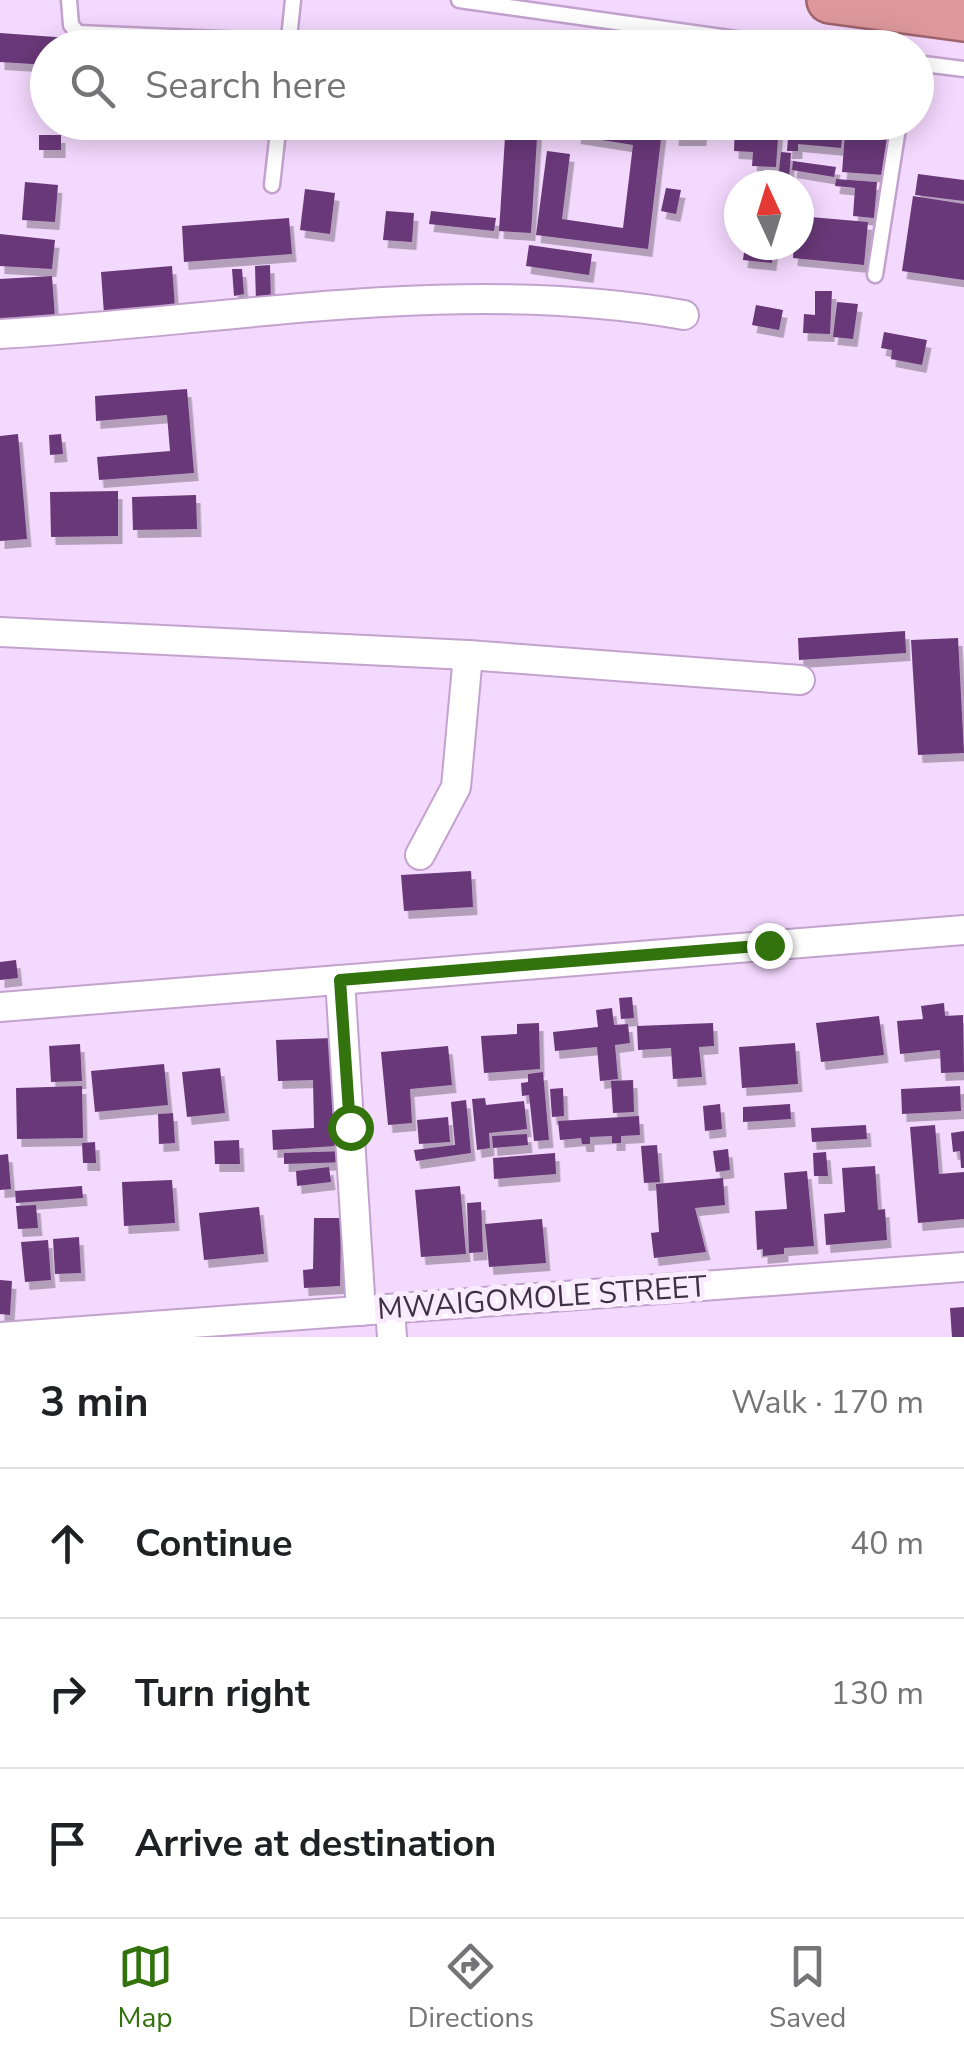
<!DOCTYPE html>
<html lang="en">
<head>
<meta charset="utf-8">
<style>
  :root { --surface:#fff; --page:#f6f6f6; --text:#202124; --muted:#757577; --line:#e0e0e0; --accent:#32730d }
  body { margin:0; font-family:"Nunito Sans",sans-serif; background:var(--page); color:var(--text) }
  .compass { position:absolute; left:724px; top:170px; width:90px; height:90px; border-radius:50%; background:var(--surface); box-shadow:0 5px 25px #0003; rotate:356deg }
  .stop { position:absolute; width:30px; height:30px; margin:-22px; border:8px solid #32730d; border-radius:50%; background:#fff }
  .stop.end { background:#32730d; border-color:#fff; box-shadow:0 2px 10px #0008 }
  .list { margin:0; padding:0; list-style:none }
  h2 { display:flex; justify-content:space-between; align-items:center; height:130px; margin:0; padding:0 40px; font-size:42px }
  h2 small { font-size:32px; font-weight:400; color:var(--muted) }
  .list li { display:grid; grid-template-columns:65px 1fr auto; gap:30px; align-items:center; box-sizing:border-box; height:150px; padding:0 40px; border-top:2px solid var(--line) }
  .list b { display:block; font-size:38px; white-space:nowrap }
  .list em { font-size:32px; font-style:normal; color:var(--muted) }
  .icon { flex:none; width:55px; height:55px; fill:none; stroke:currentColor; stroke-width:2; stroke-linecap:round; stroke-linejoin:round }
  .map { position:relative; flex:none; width:964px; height:1337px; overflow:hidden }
  .search { position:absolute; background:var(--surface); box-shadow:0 5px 25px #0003; left:30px; right:30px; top:30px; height:110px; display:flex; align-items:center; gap:25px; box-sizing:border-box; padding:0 35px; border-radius:55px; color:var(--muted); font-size:38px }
  .sheet { height:580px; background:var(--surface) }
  nav { display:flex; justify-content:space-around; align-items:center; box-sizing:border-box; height:140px; border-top:2px solid var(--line); background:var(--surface); font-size:28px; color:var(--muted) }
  nav a { display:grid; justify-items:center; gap:5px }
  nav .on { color:var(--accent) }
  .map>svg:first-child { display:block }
  .building { fill:#693878; filter:url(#shadow) }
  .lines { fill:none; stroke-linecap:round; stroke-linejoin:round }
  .service-casing { stroke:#c3a2cf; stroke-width:19 }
  .minor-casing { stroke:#c3a2cf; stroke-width:32 }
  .trunk-casing { stroke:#a0646d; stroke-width:50 }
  .service { stroke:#fff; stroke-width:14 }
  .minor { stroke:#fff; stroke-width:28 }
  .trunk { stroke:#de989c; stroke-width:45 }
  .route { stroke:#32730d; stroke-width:12 }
  .labels { text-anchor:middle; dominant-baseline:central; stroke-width:10; stroke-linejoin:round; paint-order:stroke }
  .street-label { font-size:30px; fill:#3f3143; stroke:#faecfe }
</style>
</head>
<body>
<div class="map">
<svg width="964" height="1337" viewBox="0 0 964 1337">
  <defs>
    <filter id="shadow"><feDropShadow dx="4.5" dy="8" stdDeviation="0" flood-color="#0004"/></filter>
  </defs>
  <rect width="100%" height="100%" fill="#f4d9fe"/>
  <g class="building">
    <polygon points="0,33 69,38 69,48 48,48 48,65 0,62"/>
    <polygon points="506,122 538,122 531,233 499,231"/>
    <polygon points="578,122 663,122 648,249 536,235 547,151 570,154 562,219 623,228 633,145 576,136"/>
    <polygon points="675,122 703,122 702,138 674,138"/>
    <polygon points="735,122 779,123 776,167 752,166 753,152 734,151"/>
    <polygon points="801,122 844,122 841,148 798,144 798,151 787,151 789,126 801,127"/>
    <polygon points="846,122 889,122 884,175 842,172"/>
    <rect x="39" y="135" width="22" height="15"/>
    <polygon points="781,152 791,153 789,179 781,178 780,185 759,185 761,170 779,171"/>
    <polygon points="793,161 836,167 834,177 792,170"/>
    <polygon points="918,174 964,180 964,201 915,195"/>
    <polygon points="836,179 877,182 874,218 853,216 855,188 835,186"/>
    <polygon points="25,182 58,185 55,222 22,220"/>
    <polygon points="666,188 681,190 676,214 661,211"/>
    <polygon points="305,189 335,193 330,234 300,230"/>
    <polygon points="913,196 964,204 964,280 902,271"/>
    <polygon points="386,211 414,213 412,242 383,240"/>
    <polygon points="431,211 496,218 494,231 429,224"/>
    <polygon points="799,216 868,222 864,265 793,258 794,245 799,245"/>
    <polygon points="289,218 292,254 184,262 182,226"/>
    <polygon points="0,234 55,240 52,269 0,266"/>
    <polygon points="529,245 592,254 589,275 526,266"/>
    <polygon points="745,245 774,245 772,263 743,260"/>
    <polygon points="270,265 271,303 256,303 255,266"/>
    <polygon points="172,266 175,308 104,314 101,272"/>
    <polygon points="232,269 242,269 244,294 234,296"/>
    <polygon points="52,276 55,319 0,322 0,279"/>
    <polygon points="815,291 832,291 830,334 803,333 804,314 815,315"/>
    <polygon points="837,302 858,304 853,339 833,337"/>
    <polygon points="756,305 783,310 779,330 752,325"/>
    <polygon points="884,332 927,340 922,365 891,359 892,350 881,348"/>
    <polygon points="187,389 194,473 99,480 97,457 170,451 167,415 96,421 95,396"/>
    <polygon points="18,434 27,539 0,541 0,436"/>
    <polygon points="61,434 63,454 50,455 49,435"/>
    <polygon points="118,491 118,536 51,537 50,492"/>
    <polygon points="196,495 197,529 133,530 132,497"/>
    <polygon points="905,631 906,653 799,660 798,638"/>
    <polygon points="958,638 964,753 918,755 911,640"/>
    <polygon points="471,871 473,907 404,911 401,875"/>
    <polygon points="16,960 18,978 0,980 0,962"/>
    <polygon points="632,997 634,1018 621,1019 619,998"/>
    <polygon points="944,1003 945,1016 963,1015 964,1072 941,1073 940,1050 900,1054 897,1021 923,1019 921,1006"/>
    <polygon points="612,1008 614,1025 628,1024 630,1043 615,1045 618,1079 600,1081 597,1047 555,1051 553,1032 598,1027 596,1010"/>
    <polygon points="879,1016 884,1055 821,1062 816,1023"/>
    <polygon points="539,1023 540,1069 484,1073 481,1036 517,1034 517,1024"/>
    <polygon points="713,1023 714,1046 699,1047 702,1077 673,1079 671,1048 638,1050 637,1026"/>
    <polygon points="333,1038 336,1146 273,1150 272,1130 314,1128 313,1080 278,1081 276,1040"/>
    <polygon points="795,1043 798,1084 742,1088 739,1047"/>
    <polygon points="80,1044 82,1081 51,1082 49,1046"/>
    <polygon points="448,1046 452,1085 410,1089 412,1123 388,1125 381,1052"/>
    <polygon points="164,1064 168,1105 95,1112 91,1071"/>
    <polygon points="220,1068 225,1113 187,1117 182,1072"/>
    <polygon points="543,1072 549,1140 534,1141 529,1095 522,1096 521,1083 528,1082 528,1074"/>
    <polygon points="633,1080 634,1112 613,1113 611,1081"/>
    <polygon points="82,1086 83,1138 17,1139 16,1088"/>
    <polygon points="960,1086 961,1111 902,1114 901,1089"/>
    <polygon points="563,1088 564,1116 552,1117 550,1089"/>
    <polygon points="485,1098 486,1105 524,1101 527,1129 489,1133 490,1148 477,1150 472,1099"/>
    <polygon points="466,1100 471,1153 416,1161 414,1150 455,1145 451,1102"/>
    <polygon points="720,1104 722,1129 705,1131 703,1106"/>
    <polygon points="790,1104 791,1119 743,1122 743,1107"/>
    <polygon points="173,1113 175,1143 159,1144 158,1114"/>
    <polygon points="639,1116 640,1135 621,1136 621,1143 612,1143 612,1136 590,1137 590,1144 582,1144 581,1138 560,1140 558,1121"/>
    <polygon points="448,1117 450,1142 419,1144 417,1120"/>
    <polygon points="866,1125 867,1139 812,1142 811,1128"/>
    <polygon points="935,1125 939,1174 964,1172 964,1219 918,1223 910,1127"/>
    <polygon points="964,1131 964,1168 961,1168 960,1151 953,1152 951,1133"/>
    <polygon points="527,1134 528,1145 493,1148 492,1136"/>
    <polygon points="239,1140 240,1164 215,1164 214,1141"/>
    <polygon points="95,1142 96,1163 83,1163 82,1143"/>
    <polygon points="657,1145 660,1182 644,1183 641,1146"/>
    <polygon points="728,1149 730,1170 716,1172 713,1151"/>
    <polygon points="348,1151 348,1162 284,1164 284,1153"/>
    <polygon points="826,1152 828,1176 814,1176 813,1153"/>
    <polygon points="555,1153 556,1174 494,1179 493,1158"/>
    <polygon points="8,1154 11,1189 0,1190 0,1155"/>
    <polygon points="875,1166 878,1210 885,1209 887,1240 826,1245 824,1214 845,1212 842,1168"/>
    <polygon points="329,1167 331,1182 297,1186 296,1171"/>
    <polygon points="807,1171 814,1246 784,1248 784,1254 763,1256 763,1249 757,1250 755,1211 787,1209 784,1173"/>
    <polygon points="723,1178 725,1205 695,1208 706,1252 654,1258 651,1233 659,1232 656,1184"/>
    <polygon points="172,1180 175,1223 124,1226 122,1182"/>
    <polygon points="82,1186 83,1198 16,1203 15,1191"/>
    <polygon points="460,1186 466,1254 421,1257 415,1190"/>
    <polygon points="481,1202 483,1252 469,1253 467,1203"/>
    <polygon points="36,1205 38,1228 18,1229 16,1206"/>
    <polygon points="259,1207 264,1254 204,1260 199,1213"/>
    <polygon points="314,1218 341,1218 340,1286 304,1288 303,1270 313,1269"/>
    <polygon points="542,1219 546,1263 489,1267 485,1224"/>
    <polygon points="79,1237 81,1273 55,1274 53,1239"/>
    <polygon points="48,1240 51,1280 25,1282 21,1242"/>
    <polygon points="0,1280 12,1281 10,1315 0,1314"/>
    <polygon points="964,1307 964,1337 952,1337 950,1308"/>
  </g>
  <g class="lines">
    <defs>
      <g id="service">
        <polyline points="69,0 71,25 78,33 289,42"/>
        <polyline points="459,0 800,48"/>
        <polyline points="288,48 293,0"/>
        <polyline points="916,63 964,69"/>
        <polyline points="272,185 279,122"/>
        <polyline points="875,275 899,122"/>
      </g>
      <g id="minor">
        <path d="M0,334C227,321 458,275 684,315"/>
        <polyline points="0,632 468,655 800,680"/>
        <polyline points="420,855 456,787 468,655"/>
        <polyline points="340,980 361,1311"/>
        <polyline points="0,1007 964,930"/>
        <polyline points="390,1309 392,1337"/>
        <polyline points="0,1337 964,1267"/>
      </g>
      <polyline id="trunk" points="830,0 964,18"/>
    </defs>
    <use href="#service" class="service-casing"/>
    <use href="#minor" class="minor-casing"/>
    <use href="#trunk" class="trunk-casing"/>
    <use href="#service" class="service"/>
    <use href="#minor" class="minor"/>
    <use href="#trunk" class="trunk"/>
  </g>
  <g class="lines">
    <polyline class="route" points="350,1127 340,980 769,945"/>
  </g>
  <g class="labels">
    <g class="street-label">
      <text transform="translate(542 1298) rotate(-4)">MWAIGOMOLE STREET</text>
    </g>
  </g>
</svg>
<svg class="compass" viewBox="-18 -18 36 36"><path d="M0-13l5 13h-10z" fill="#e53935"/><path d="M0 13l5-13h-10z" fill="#757577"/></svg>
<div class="stop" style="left:350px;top:1127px"></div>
<div class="stop end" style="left:769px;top:945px"></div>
<div class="search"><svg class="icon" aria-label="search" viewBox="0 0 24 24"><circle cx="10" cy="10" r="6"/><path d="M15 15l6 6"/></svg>Search here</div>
</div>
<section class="sheet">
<h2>3 min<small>Walk · 170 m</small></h2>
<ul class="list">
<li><svg class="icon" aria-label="ahead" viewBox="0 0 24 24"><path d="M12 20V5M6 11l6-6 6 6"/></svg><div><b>Continue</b></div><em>40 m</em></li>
<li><svg class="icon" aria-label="right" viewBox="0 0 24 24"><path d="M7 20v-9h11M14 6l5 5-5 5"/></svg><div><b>Turn right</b></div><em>130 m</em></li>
<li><svg class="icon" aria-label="arrive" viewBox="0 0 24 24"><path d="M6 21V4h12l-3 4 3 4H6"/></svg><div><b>Arrive at destination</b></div></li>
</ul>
</section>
<nav>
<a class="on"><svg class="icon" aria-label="map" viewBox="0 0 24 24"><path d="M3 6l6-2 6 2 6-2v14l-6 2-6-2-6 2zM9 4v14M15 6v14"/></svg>Map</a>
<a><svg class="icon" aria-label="directions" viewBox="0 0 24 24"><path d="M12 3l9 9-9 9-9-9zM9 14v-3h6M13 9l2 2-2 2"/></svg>Directions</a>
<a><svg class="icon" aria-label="saved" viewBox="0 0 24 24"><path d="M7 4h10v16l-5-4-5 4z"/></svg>Saved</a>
</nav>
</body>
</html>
